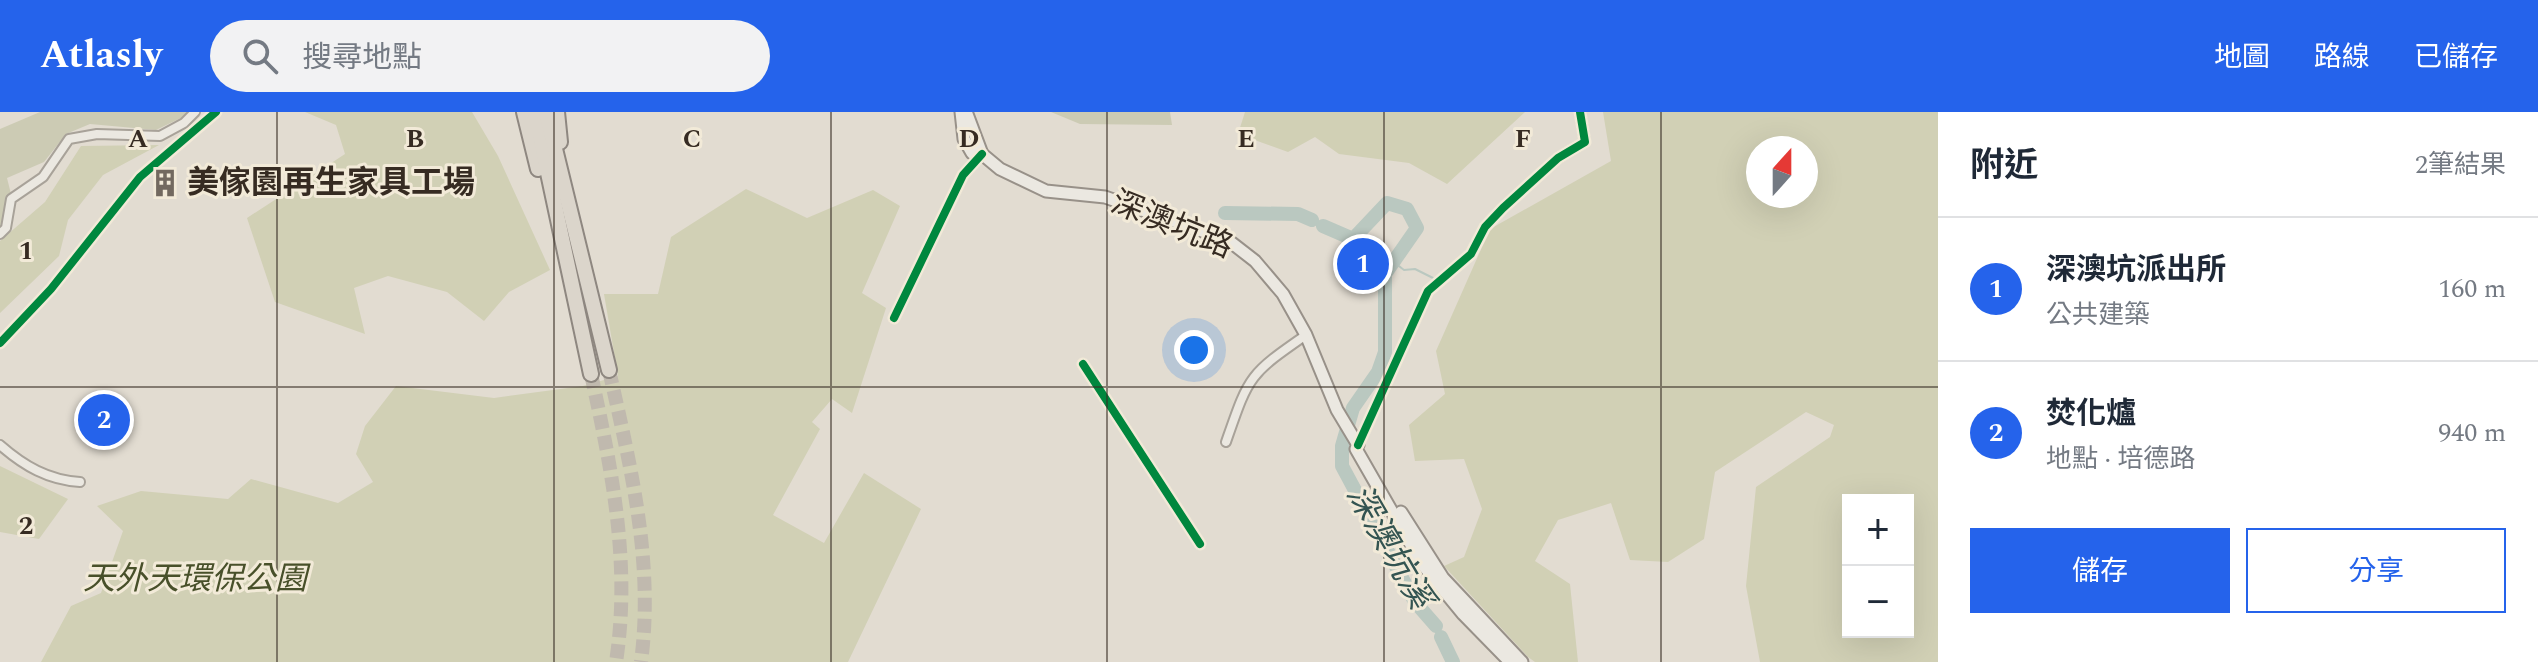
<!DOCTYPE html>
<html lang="zh-TW">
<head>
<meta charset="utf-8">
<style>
  :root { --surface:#fff; --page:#f2f2f3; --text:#1f2937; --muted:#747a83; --line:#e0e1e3; --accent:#2563eb }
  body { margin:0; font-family:Spectral,"Noto Sans TC",serif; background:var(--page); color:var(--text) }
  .controls { position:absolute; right:24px; bottom:24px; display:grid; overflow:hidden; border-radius:0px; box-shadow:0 8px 32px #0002 }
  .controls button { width:72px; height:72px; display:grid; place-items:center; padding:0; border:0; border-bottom:2px solid var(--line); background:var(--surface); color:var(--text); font:40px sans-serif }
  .compass { position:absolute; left:1746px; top:24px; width:72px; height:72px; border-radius:50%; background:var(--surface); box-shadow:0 8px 32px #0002; rotate:21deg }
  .you { position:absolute; left:1194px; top:238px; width:28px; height:28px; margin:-20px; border:6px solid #fff; border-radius:50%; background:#1a73e8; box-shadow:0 0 0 12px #1a73e833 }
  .badge { display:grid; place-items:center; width:52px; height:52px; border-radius:50%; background:var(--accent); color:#fff; font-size:26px; font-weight:700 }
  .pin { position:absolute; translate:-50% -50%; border:4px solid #fff; box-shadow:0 2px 8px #0006 }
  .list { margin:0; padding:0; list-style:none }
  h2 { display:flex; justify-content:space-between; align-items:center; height:104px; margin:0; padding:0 32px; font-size:34px }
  h2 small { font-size:26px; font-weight:400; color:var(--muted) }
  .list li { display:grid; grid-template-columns:52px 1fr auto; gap:24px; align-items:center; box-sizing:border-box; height:144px; padding:0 32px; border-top:2px solid var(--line) }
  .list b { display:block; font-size:30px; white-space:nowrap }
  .list p { margin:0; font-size:26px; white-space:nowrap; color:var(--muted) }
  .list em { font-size:26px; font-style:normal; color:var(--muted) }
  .actions { display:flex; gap:16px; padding:24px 32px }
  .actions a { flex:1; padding:18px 0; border:2px solid var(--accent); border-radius:0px; text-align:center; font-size:28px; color:var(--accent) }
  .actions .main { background:var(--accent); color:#fff }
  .icon { flex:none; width:44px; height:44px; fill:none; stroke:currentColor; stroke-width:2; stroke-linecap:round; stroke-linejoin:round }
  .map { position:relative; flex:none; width:1938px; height:550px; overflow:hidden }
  header { display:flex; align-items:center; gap:48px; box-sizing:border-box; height:112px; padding:0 40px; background:var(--accent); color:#fff }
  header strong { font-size:38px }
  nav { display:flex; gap:44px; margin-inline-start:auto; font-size:28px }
  .search { width:560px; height:72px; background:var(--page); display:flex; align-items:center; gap:20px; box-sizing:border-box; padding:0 28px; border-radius:44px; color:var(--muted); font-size:30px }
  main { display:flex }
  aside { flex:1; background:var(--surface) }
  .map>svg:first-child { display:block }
  .green { fill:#d1d0b5; fill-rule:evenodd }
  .cemetery { fill:#cccbb4 }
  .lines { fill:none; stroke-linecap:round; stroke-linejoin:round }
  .stream { stroke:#bac8c0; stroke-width:2 }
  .river { stroke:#bac8c0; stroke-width:14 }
  .trunk-tunnel { stroke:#c0b9ae; stroke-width:14; stroke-dasharray:14 7; stroke-linecap:butt }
  .minor-casing { stroke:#a8a299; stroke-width:12 }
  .secondary-casing { stroke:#989189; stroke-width:15 }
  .trunk-casing { stroke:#8e8780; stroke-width:18 }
  .minor { stroke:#ebe8e1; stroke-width:8 }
  .secondary { stroke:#ebe8e1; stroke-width:11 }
  .trunk { stroke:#dbd5cb; stroke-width:14 }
  .cycleway-casing { stroke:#f2ead8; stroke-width:13 }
  .cycleway { stroke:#00873e; stroke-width:8 }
  .grid { fill:none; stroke:#362b22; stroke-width:2; stroke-opacity:0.55 }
  .labels { text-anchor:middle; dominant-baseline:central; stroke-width:6; stroke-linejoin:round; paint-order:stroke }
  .poi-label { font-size:32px; font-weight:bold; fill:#362b22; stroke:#f2ead8; text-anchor:start }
  .street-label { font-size:32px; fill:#362b22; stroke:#f2ead8 }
  .park-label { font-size:32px; font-style:italic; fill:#48502a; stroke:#f2ead8 }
  .water-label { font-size:34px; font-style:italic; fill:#335451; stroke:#f2ead8 }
  .grid-label { font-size:26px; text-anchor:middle; font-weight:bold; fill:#362b22; stroke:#f2ead8; stroke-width:6; stroke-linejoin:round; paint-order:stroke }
</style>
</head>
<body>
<header>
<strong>Atlasly</strong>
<div class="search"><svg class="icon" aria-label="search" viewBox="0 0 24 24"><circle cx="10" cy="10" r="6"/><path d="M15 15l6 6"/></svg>搜尋地點</div>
<nav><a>地圖</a><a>路線</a><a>已儲存</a></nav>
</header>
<main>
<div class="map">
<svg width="1938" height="550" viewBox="0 0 1938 550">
  <rect width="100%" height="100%" fill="#e2dcd1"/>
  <g class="green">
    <polygon points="305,0 472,0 498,44 550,158 509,180 484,209 447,180 388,164 354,176 365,222 275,190 247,106 345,42 336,13"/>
    <polygon points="1245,0 1525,0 1447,72 1409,51 1339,42 1315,25 1288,40 1238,22"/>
    <path d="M1603,0H1938V550H1760L1746,474L1756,375L1830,325L1834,313L1806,300L1715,360L1704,427L1668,450L1630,448L1611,391L1558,408L1535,449L1570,472L1578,550H1535L1528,545L1444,454L1464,445L1482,397L1464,347L1415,349L1409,313L1445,282L1436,239L1490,117L1611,49ZM1758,36H1806V84H1758ZM1848,388H1908V520H1848Z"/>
    <polygon points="159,33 103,63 68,108 59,144 0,201 0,129 45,90 81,34"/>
    <polygon points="746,77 807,106 873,78 900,94 862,181 886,196 852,301 832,287 812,310 820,317 773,403 824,431 864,361 921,397 848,550 41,550 71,494 101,481 123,419 97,394 141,379 228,387 251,367 338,391 373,370 356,342 365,314 396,274 494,286 583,274 618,264 604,182 658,182 671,125"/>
    <polygon points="0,354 68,387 39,427 0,420"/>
  </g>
  <g class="cemetery">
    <polygon points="40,0 193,0 156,18 90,12 66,22 44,50 7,66 13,90 0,118 0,17"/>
    <polygon points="1051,0 1170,0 1172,13 1080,12"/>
  </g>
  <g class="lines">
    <polyline class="stream" points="1395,151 1404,158 1415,157 1433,166"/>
    <g class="river">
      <polyline points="1225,101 1298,102 1312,108"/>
      <polyline points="1323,114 1353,127 1387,91 1407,97 1417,116 1385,162 1385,240 1378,260 1353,296 1342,334 1342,354 1415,490 1436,514"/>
      <polyline points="1441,525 1453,550"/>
    </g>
    <g class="trunk-tunnel">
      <path d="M609,258C631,355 654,451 641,550"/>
      <path d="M591,262C612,358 631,452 616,550"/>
    </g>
    <defs>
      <g id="minor">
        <polyline points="0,122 6,116 11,87 43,65 69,27 97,22 160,24 184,11 195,0"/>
        <polyline points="894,206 963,63 982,42"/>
        <polyline points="0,231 51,177 140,65 216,0"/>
        <polyline points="1083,252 1200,432"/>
        <path d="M1226,330C1249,264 1248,263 1306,223"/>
        <path d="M0,333C24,354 48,368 80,370"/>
        <polyline points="1358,333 1428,179 1471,142 1485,115 1503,96 1558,46 1585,30 1580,0"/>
      </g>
      <g id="secondary">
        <polyline points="961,0 964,27 972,41 982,42 1000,57 1046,79 1105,85 1228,128 1255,149 1283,182 1306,223 1337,298 1358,333 1356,337 1422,452 1463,502 1510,550"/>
        <polyline points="967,2 982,42"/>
        <polyline points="1401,400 1443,466 1522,550"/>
      </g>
      <g id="trunk">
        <polyline points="524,0 538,57"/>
        <polyline points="535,0 591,262"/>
        <polyline points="546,0 609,258"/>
        <polyline points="557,0 560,30"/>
      </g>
    </defs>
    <use href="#minor" class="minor-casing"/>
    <use href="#secondary" class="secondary-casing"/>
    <use href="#trunk" class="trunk-casing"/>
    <use href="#minor" class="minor"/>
    <use href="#secondary" class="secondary"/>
    <use href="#trunk" class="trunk"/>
    <defs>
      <g id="cycleway">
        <polyline points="894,206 963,63 982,42"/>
        <polyline points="0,231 51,177 140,65 216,0"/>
        <polyline points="1083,252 1200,432"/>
        <polyline points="1358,333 1428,179 1471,142 1485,115 1503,96 1558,46 1585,30 1580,0"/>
      </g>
    </defs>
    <use href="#cycleway" class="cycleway-casing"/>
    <use href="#cycleway" class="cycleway"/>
  </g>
  <path class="grid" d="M277,0V550M554,0V550M831,0V550M1107,0V550M1384,0V550M1661,0V550M0,275H1938"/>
  <defs>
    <symbol id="building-bare" viewBox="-9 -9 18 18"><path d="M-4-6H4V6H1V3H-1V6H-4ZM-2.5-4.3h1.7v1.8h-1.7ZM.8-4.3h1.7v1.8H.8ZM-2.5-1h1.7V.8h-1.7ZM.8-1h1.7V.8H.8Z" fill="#72695f" stroke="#f2ead8" stroke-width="2.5" paint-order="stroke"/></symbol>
  </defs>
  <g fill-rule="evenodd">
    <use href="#building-bare" x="145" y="51" width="40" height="40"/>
  </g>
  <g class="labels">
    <g class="poi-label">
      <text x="187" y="71">美傢園再生家具工場</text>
    </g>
    <g class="street-label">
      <text transform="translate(1172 113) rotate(22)">深澳坑路</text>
    </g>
    <g class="park-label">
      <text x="195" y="467">天外天環保公園</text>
    </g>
    <g class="water-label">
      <text transform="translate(1389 435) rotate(60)">深澳坑溪</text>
    </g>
  </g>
  <g class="grid-label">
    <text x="138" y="35">A</text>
    <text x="415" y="35">B</text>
    <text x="692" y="35">C</text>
    <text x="969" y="35">D</text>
    <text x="1246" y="35">E</text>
    <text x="1523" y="35">F</text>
    <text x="26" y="147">1</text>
    <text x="26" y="422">2</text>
  </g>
</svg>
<div class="controls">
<button>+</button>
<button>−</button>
</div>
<svg class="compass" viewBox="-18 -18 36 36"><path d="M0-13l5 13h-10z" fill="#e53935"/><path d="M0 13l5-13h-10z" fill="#747a83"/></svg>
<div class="you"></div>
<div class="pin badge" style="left:1363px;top:152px">1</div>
<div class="pin badge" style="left:104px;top:308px">2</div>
</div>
<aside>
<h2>附近<small>2筆結果</small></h2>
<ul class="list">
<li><span class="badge">1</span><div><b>深澳坑派出所</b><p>公共建築</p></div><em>160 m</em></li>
<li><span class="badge">2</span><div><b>焚化爐</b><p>地點 · 培德路</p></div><em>940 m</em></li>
</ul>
<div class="actions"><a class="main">儲存</a><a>分享</a></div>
</aside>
</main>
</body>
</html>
